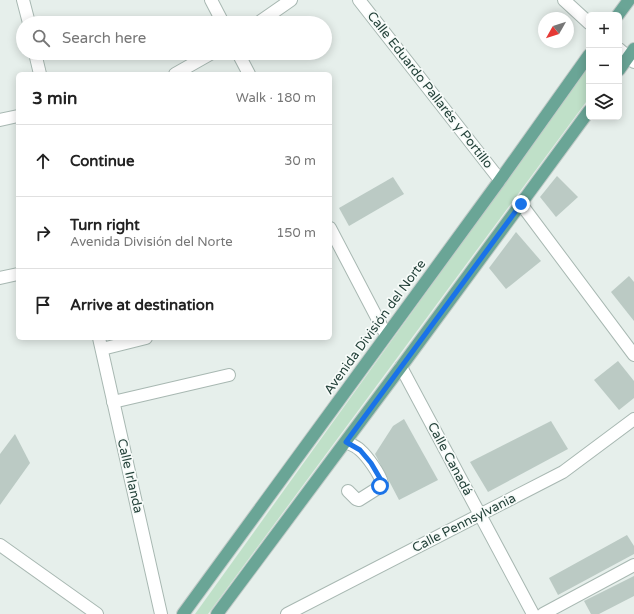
<!DOCTYPE html>
<html lang="en">
<head>
<meta charset="utf-8">
<style>
  :root { --surface:#fff; --page:#f6f6f6; --text:#222; --muted:#767676; --line:#e0e0e0 }
  body { margin:0; font-family:"Varela Round",sans-serif; background:var(--page); color:var(--text) }
  .controls { position:absolute; right:12px; top:12px; display:grid; overflow:hidden; border-radius:6px; box-shadow:0 2px 10px #0003 }
  .controls button { width:36px; height:36px; display:grid; place-items:center; padding:0; border:0; border-bottom:1px solid var(--line); background:var(--surface); color:var(--text); font:20px sans-serif }
  .compass { position:absolute; left:538px; top:12px; width:36px; height:36px; border-radius:50%; background:var(--surface); box-shadow:0 2px 10px #0003; rotate:231deg }
  .stop { position:absolute; width:12px; height:12px; margin:-9px; border:3px solid #1a73e8; border-radius:50%; background:#fff }
  .stop.end { background:#1a73e8; border-color:#fff; box-shadow:0 1px 4px #0008 }
  .list { margin:0; padding:0; list-style:none }
  h2 { display:flex; justify-content:space-between; align-items:center; height:52px; margin:0; padding:0 16px; font-size:17px }
  h2 small { font-size:13px; font-weight:400; color:var(--muted) }
  .list li { display:grid; grid-template-columns:26px 1fr auto; gap:12px; align-items:center; box-sizing:border-box; height:72px; padding:0 16px; border-top:1px solid var(--line) }
  .list b { display:block; font-size:15px; white-space:nowrap }
  .list p { margin:0; font-size:13px; white-space:nowrap; color:var(--muted) }
  .list em { font-size:13px; font-style:normal; color:var(--muted) }
  .icon { flex:none; width:22px; height:22px; fill:none; stroke:currentColor; stroke-width:2; stroke-linecap:round; stroke-linejoin:round }
  .map { position:relative; flex:none; width:634px; height:614px; overflow:hidden }
  .search { position:absolute; background:var(--surface); box-shadow:0 2px 10px #0003; left:16px; top:16px; width:316px; height:44px; display:flex; align-items:center; gap:10px; box-sizing:border-box; padding:0 14px; border-radius:22px; color:var(--muted); font-size:15px }
  .panel { position:absolute; background:var(--surface); box-shadow:0 2px 10px #0003; left:16px; top:72px; width:316px; height:268px; border-radius:6px }
  .map>svg:first-child { display:block }
  .green { fill:#bfe0c8 }
  .building { fill:#bbcac4 }
  .lines { fill:none; stroke-linecap:round; stroke-linejoin:round }
  .minor-casing { stroke:#a8b8b2; stroke-width:14 }
  .major-casing { stroke:#c2cac8; stroke-width:14 }
  .minor { stroke:#fff; stroke-width:12 }
  .major { stroke:#6aa596; stroke-width:12 }
  .route { stroke:#1a73e8; stroke-width:5 }
  .labels { text-anchor:middle; dominant-baseline:central; stroke-width:3.5; stroke-linejoin:round; paint-order:stroke }
  .street-label { font-size:13px; fill:#24423a; stroke:#f7fbf9 }
</style>
</head>
<body>
<div class="map">
<svg width="634" height="614" viewBox="0 0 634 614">
  <rect width="100%" height="100%" fill="#e6efeb"/>
  <polygon class="green" points="589,66 589,98 208,614 195,614"/>
  <g class="building">
    <polygon points="557,176 578,197 556,217 540,197"/>
    <polygon points="393,177 404,194 349,226 339,208"/>
    <polygon points="516,232 541,261 506,289 489,268"/>
    <polygon points="629,276 634,282 634,321 611,292"/>
    <polygon points="618,361 634,381 634,398 619,410 594,380"/>
    <polygon points="404,419 438,480 399,500 375,454 393,426"/>
    <polygon points="551,421 568,449 488,492 470,462"/>
    <polygon points="15,434 30,463 0,505 0,454"/>
    <polygon points="627,535 634,546 634,554 558,595 549,578"/>
    <polygon points="634,576 634,596 599,614 591,614 584,601"/>
  </g>
  <g class="lines">
    <defs>
      <g id="minor">
        <polyline points="23,0 29,23"/>
        <polyline points="211,0 223,23"/>
        <polyline points="359,0 500,180"/>
        <polyline points="564,0 589,23"/>
        <polyline points="258,23 291,0"/>
        <polyline points="619,49 634,62"/>
        <polyline points="35,53 40,74"/>
        <polyline points="238,53 249,74"/>
        <polyline points="175,74 212,53"/>
        <polyline points="0,120 18,116"/>
        <polyline points="521,204 634,355"/>
        <polyline points="330,228 386,335"/>
        <polyline points="0,278 18,274"/>
        <polyline points="99,338 161,614"/>
        <polyline points="102,349 146,338"/>
        <polyline points="401,367 533,614"/>
        <polyline points="113,402 229,375"/>
        <path d="M346,442C350,444 356,446 360,450C367,456 380,474 382,483L378,488L359,500L356,499L348,491"/>
        <polyline points="0,545 97,614"/>
        <polyline points="287,614 563,472 634,419"/>
        <polyline points="543,614 634,565"/>
      </g>
      <g id="major">
        <polyline points="618,15 629,0"/>
        <polyline points="619,70 634,49"/>
        <polyline points="183,614 500,180 589,55"/>
        <polyline points="217,614 401,367 589,111"/>
      </g>
    </defs>
    <use href="#minor" class="minor-casing"/>
    <use href="#major" class="major-casing"/>
    <use href="#minor" class="minor"/>
    <use href="#major" class="major"/>
  </g>
  <g class="lines">
    <polyline class="route" points="380,486 382,483 381,480 371,463 360,450 346,442 521,204"/>
  </g>
  <g class="labels">
    <g class="street-label">
      <text transform="translate(430 90) rotate(52)">Calle Eduardo Pallarés y Portillo</text>
      <text transform="translate(375 327) rotate(-54)">Avenida División del Norte</text>
      <text transform="translate(450 459) rotate(62)">Calle Canadá</text>
      <text transform="translate(130 476) rotate(77)">Calle Irlanda</text>
      <text transform="translate(464 523) rotate(-27)">Calle Pennsylvania</text>
    </g>
  </g>
</svg>
<div class="controls">
<button>+</button>
<button>−</button>
<button><svg class="icon" aria-label="layers" viewBox="0 0 24 24"><path d="M12 4l9 5-9 5-9-5zM3 14l9 5 9-5"/></svg></button>
</div>
<svg class="compass" viewBox="-18 -18 36 36"><path d="M0-13l5 13h-10z" fill="#e53935"/><path d="M0 13l5-13h-10z" fill="#767676"/></svg>
<div class="stop" style="left:380px;top:486px"></div>
<div class="stop end" style="left:521px;top:204px"></div>
<div class="search"><svg class="icon" aria-label="search" viewBox="0 0 24 24"><circle cx="10" cy="10" r="6"/><path d="M15 15l6 6"/></svg>Search here</div>
<section class="panel">
<h2>3 min<small>Walk · 180 m</small></h2>
<ul class="list">
<li><svg class="icon" aria-label="ahead" viewBox="0 0 24 24"><path d="M12 20V5M6 11l6-6 6 6"/></svg><div><b>Continue</b></div><em>30 m</em></li>
<li><svg class="icon" aria-label="right" viewBox="0 0 24 24"><path d="M7 20v-9h11M14 6l5 5-5 5"/></svg><div><b>Turn right</b><p>Avenida División del Norte</p></div><em>150 m</em></li>
<li><svg class="icon" aria-label="arrive" viewBox="0 0 24 24"><path d="M6 21V4h12l-3 4 3 4H6"/></svg><div><b>Arrive at destination</b></div></li>
</ul>
</section>
</div>
</body>
</html>
